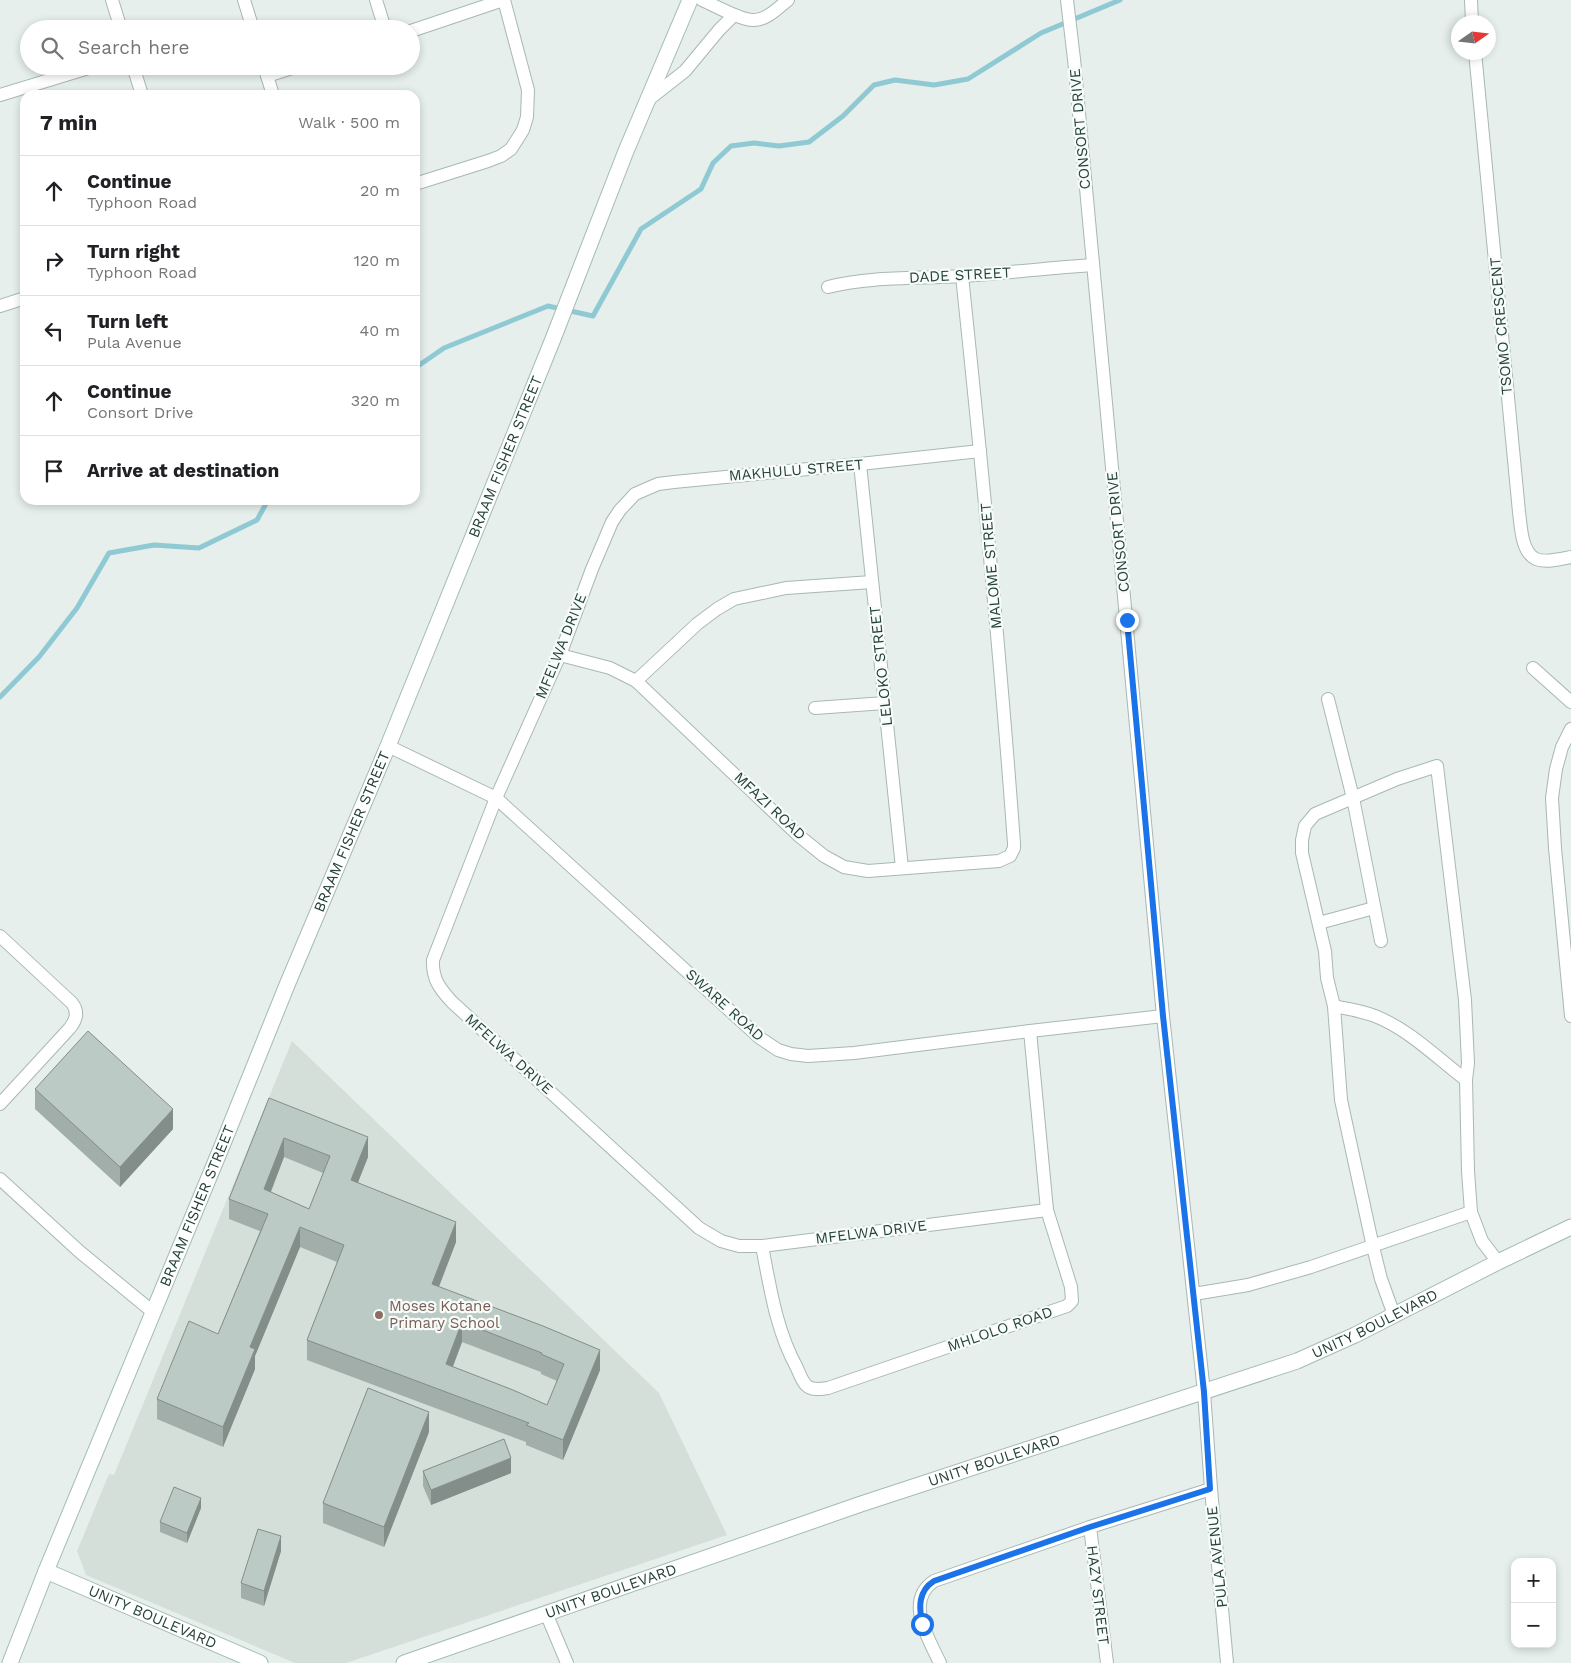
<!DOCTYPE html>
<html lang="en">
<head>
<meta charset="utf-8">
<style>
  :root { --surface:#fff; --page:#f2f2f2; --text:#202124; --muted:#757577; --line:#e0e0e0 }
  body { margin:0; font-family:"Work Sans",sans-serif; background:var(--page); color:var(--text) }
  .controls { position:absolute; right:15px; bottom:15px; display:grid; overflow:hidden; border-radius:10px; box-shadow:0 2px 8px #0003 }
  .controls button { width:45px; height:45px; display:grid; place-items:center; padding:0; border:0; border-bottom:1px solid var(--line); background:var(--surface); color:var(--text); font:25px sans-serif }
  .compass { position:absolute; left:1451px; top:15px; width:45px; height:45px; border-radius:50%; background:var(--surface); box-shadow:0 2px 8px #0003; rotate:76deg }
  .stop { position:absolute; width:15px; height:15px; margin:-11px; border:4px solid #1a73e8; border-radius:50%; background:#fff }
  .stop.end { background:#1a73e8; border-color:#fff; box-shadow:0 1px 5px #0008 }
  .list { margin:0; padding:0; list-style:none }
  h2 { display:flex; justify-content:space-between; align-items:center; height:65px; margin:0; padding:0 20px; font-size:21px }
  h2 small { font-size:16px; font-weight:400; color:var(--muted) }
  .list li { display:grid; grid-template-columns:32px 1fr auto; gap:15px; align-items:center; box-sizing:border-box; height:70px; padding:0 20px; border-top:1px solid var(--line) }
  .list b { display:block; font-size:19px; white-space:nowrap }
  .list p { margin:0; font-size:16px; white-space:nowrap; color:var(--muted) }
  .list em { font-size:16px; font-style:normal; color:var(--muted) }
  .icon { flex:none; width:28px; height:28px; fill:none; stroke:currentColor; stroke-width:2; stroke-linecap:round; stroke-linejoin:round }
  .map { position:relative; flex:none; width:1571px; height:1663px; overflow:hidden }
  .search { position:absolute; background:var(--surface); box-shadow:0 2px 8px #0003; left:20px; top:20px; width:400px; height:55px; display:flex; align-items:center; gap:12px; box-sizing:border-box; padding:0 18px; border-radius:28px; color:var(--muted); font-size:19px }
  .panel { position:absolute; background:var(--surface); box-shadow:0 2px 8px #0003; left:20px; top:90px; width:400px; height:415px; border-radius:15px }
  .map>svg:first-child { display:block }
  .built { fill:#d4dfda }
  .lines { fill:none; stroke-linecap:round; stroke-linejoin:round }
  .stream { stroke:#8ec9d4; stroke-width:5 }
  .street-casing { stroke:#a8b8b2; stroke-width:14 }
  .secondary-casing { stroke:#a4bbb3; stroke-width:17 }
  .street { stroke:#fff; stroke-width:12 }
  .secondary { stroke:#fff; stroke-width:15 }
  .wall { fill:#a1aea9; fill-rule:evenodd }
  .shaded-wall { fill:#838d89 }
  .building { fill:#bbcac4; stroke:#838d89; fill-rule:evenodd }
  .route { stroke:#1a73e8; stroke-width:6 }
  .education-dot { fill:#8d6e63; stroke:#f7fbf9; stroke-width:2 }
  .labels { text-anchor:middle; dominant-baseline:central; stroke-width:4.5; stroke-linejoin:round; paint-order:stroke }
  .street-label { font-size:15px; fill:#24423a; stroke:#f7fbf9 }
  .education-label { font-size:15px; fill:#785e54; stroke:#f7fbf9; text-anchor:start }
</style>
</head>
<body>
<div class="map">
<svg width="1571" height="1663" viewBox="0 0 1571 1663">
  <rect width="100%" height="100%" fill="#e6efeb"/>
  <polygon class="built" points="292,1041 659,1393 727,1535 346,1663 295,1663 86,1575 77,1551 109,1474 114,1475"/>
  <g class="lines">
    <g class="stream">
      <polyline points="415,368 444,348 548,306 593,316 641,229 701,189 713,163 731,146 754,143 779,146 809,142 843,116 874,85 895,80 934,85 968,79 1041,33 1120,0"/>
      <polyline points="0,697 39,657 77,608 109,553 154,545 199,548 257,520 268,500"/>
    </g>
    <defs>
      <g id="street">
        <polyline points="112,0 121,29"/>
        <polyline points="244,0 253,29"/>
        <polyline points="376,0 385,29"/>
        <path d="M702,0C714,5 742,21 754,20C767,20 779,7 788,0"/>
        <polyline points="1067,0 1074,59 1163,1016 1204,1392 1211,1489 1227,1663"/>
        <polyline points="1471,0 1472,22"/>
        <polyline points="411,31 503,0"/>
        <path d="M1475,52L1519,512C1521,526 1521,552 1536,559C1545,563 1561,559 1571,557"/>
        <polyline points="133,66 142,95"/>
        <polyline points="264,66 273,95"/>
        <polyline points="267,76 298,66"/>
        <polyline points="0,95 95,66"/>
        <polyline points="648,100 685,71 719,30 734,15"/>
        <polyline points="415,184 488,161 501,156 511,149 523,130 527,117 528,90 504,0"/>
        <path d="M828,287C872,276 917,279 962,276C1006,273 1049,268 1092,265"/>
        <polyline points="0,306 25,298"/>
        <path d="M980,451L860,464L674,482L658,484L635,494L620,510L612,522L592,569L560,655L496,798L433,960C432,979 440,989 452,1002L699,1228L721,1241L739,1246H762L1047,1210"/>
        <polyline points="860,464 902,868"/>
        <path d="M560,655L610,668L636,681L798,835L824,856L844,867L868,871L999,861L1010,856L1014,848V843C1000,653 982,465 962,276"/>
        <polyline points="1533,668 1571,702"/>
        <polyline points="636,681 697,624 717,609 734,599 786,588 872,582"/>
        <polyline points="1328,699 1353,798 1381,941"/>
        <polyline points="815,708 885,703"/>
        <polyline points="1571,729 1562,747 1556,769 1552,798 1555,848 1571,1016"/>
        <polyline points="388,746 496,798 760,1038 778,1050 791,1054 808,1056 854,1053 1030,1031 1163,1016"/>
        <polyline points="1319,923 1374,908"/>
        <path d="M0,936L72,1003C79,1012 76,1021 69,1029L0,1104"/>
        <path d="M1334,1006C1347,1009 1362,1011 1375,1016C1410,1030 1437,1058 1466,1080"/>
        <polyline points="0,1179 80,1252 153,1312"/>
        <path d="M762,1246C770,1287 776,1330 797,1368C799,1373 802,1381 806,1385C812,1391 821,1389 828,1388L1067,1306L1072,1301L1071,1287L1047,1210L1030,1031"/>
        <polyline points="1194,1294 1248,1285 1311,1267 1471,1212"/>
        <polyline points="1394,1315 1381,1279 1373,1247 1341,1100 1334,1006 1327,978 1325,951 1302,853 1302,840 1305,826 1315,814 1397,779 1437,766 1465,1000 1468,1063 1466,1080 1468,1171 1471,1212 1482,1241 1498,1262"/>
        <polyline points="1090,1527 1107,1663"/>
        <polyline points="546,1613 567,1663"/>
        <path d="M940,1663C929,1639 904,1601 934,1581L1090,1527L1211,1489"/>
      </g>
      <g id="secondary">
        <path id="s1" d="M46,1571L260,1663"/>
        <path id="s2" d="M10,1663L46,1571L222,1146L287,985L388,746L553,339L626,151L690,0"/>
        <path id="s3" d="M404,1663L861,1504L1297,1361L1355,1335L1498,1262L1571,1227"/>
      </g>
    </defs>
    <use href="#street" class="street-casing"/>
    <use href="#secondary" class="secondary-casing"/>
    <use href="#street" class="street"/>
    <use href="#secondary" class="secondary"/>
  </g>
  <g class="wall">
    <polygon points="35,1089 173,1129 120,1187 35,1109"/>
    <path d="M269,1098L368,1157L358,1182L456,1242L439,1287L600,1370L563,1460L526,1445V1442L307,1360V1340L337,1262L300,1247L255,1356V1369L223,1447L157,1419V1399L218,1334L260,1231L229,1219V1199ZM284,1157L323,1173L309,1209L271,1192ZM462,1342L541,1372V1374L557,1381L547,1405L453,1367Z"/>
    <polygon points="429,1432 384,1547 323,1523 323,1503"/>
    <polygon points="423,1471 511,1473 431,1505 423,1486"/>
    <polygon points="201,1508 187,1543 160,1532 160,1522"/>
    <polygon points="281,1551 264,1606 241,1598 241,1583"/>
  </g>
  <g class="shaded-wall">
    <polygon points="173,1109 173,1129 120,1187 120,1167"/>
    <polygon points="368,1137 368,1157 351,1200 351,1180"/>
    <polygon points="284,1138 284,1157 264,1209 264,1189"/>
    <polygon points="456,1222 456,1242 432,1304 432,1284"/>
    <polygon points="300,1227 300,1247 255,1356 255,1369 223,1447 223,1427 250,1347"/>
    <polygon points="462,1322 462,1342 446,1384 446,1364"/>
    <polygon points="600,1350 600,1370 563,1460 563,1440"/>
    <polygon points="429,1412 429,1432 384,1547 384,1527"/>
    <polygon points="511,1458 511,1473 431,1505 431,1490"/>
    <polygon points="201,1498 201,1508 187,1543 187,1533"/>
    <polygon points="281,1536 281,1551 264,1606 264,1591"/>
  </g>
  <g class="building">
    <polygon points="88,1031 173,1109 120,1167 35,1089"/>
    <path d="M269,1098L368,1137L351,1180L456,1222L432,1284L543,1326L600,1350L563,1440L526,1425L529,1423L307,1340L344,1245L300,1227L250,1347L255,1349L223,1427L157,1399L189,1321L218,1334L268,1214L229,1199ZM284,1138L330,1156L309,1209L264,1189ZM462,1322L542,1353L541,1354L564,1364L547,1405L513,1390L446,1364Z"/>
    <polygon points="368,1388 429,1412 384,1527 323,1503"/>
    <polygon points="504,1439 511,1458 431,1490 423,1471"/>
    <polygon points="174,1487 201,1498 187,1533 160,1522"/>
    <polygon points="258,1529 281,1536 264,1591 241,1583"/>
  </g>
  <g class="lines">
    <path class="route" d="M922,1624C919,1607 918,1591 934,1581L1090,1527L1210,1489L1204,1392L1163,1016L1127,620"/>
  </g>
  <circle class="education-dot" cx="379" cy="1315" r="5"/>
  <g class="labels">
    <g class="street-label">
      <text transform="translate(1080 129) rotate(-95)">CONSORT DRIVE</text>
      <text transform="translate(960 275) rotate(-3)">DADE STREET</text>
      <text transform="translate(1501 326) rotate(-95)">TSOMO CRESCENT</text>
      <text stroke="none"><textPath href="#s2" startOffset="1304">BRAAM FISHER STREET</textPath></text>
      <text transform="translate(796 470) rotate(-5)">MAKHULU STREET</text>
      <text transform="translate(1118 532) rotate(-96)">CONSORT DRIVE</text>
      <text transform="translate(991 566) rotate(-95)">MALOME STREET</text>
      <text transform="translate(561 646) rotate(-68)">MFELWA DRIVE</text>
      <text transform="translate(881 666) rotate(-96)">LELOKO STREET</text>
      <text transform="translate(770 806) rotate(43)">MFAZI ROAD</text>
      <text stroke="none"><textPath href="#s2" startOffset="899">BRAAM FISHER STREET</textPath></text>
      <text transform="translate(725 1005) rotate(42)">SWARE ROAD</text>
      <text transform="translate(509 1054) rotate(42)">MFELWA DRIVE</text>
      <text stroke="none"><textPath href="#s2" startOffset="494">BRAAM FISHER STREET</textPath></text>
      <text transform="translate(871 1232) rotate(-7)">MFELWA DRIVE</text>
      <text stroke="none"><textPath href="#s3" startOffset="1029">UNITY BOULEVARD</textPath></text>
      <text transform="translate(1000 1329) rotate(-19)">MHLOLO ROAD</text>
      <text stroke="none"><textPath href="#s3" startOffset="624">UNITY BOULEVARD</textPath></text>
      <text transform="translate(1217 1557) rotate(-96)">PULA AVENUE</text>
      <text stroke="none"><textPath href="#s3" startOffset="219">UNITY BOULEVARD</textPath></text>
      <text transform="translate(1098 1595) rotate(83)">HAZY STREET</text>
      <text stroke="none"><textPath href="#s1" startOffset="116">UNITY BOULEVARD</textPath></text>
    </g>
    <g class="education-label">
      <text x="389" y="1306">Moses Kotane<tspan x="389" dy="17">Primary School</tspan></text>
    </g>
  </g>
</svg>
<div class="controls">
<button>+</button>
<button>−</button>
</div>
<svg class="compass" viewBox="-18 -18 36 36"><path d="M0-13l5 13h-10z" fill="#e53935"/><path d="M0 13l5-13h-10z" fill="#757577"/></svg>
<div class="stop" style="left:922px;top:1624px"></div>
<div class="stop end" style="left:1127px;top:620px"></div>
<div class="search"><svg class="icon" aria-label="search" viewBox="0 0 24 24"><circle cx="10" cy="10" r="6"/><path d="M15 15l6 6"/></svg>Search here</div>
<section class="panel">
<h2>7 min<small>Walk · 500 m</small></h2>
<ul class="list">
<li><svg class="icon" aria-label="ahead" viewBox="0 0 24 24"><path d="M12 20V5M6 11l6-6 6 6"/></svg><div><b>Continue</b><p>Typhoon Road</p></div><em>20 m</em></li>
<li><svg class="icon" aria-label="right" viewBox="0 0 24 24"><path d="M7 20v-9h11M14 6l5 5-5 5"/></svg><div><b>Turn right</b><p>Typhoon Road</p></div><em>120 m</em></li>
<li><svg class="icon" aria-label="left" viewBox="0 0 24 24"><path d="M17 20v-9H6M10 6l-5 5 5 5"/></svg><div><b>Turn left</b><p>Pula Avenue</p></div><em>40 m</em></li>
<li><svg class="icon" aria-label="ahead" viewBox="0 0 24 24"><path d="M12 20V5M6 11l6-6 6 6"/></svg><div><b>Continue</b><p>Consort Drive</p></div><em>320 m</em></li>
<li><svg class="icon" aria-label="arrive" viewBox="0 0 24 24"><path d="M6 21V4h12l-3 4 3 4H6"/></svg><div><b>Arrive at destination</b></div></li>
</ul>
</section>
</div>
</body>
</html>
